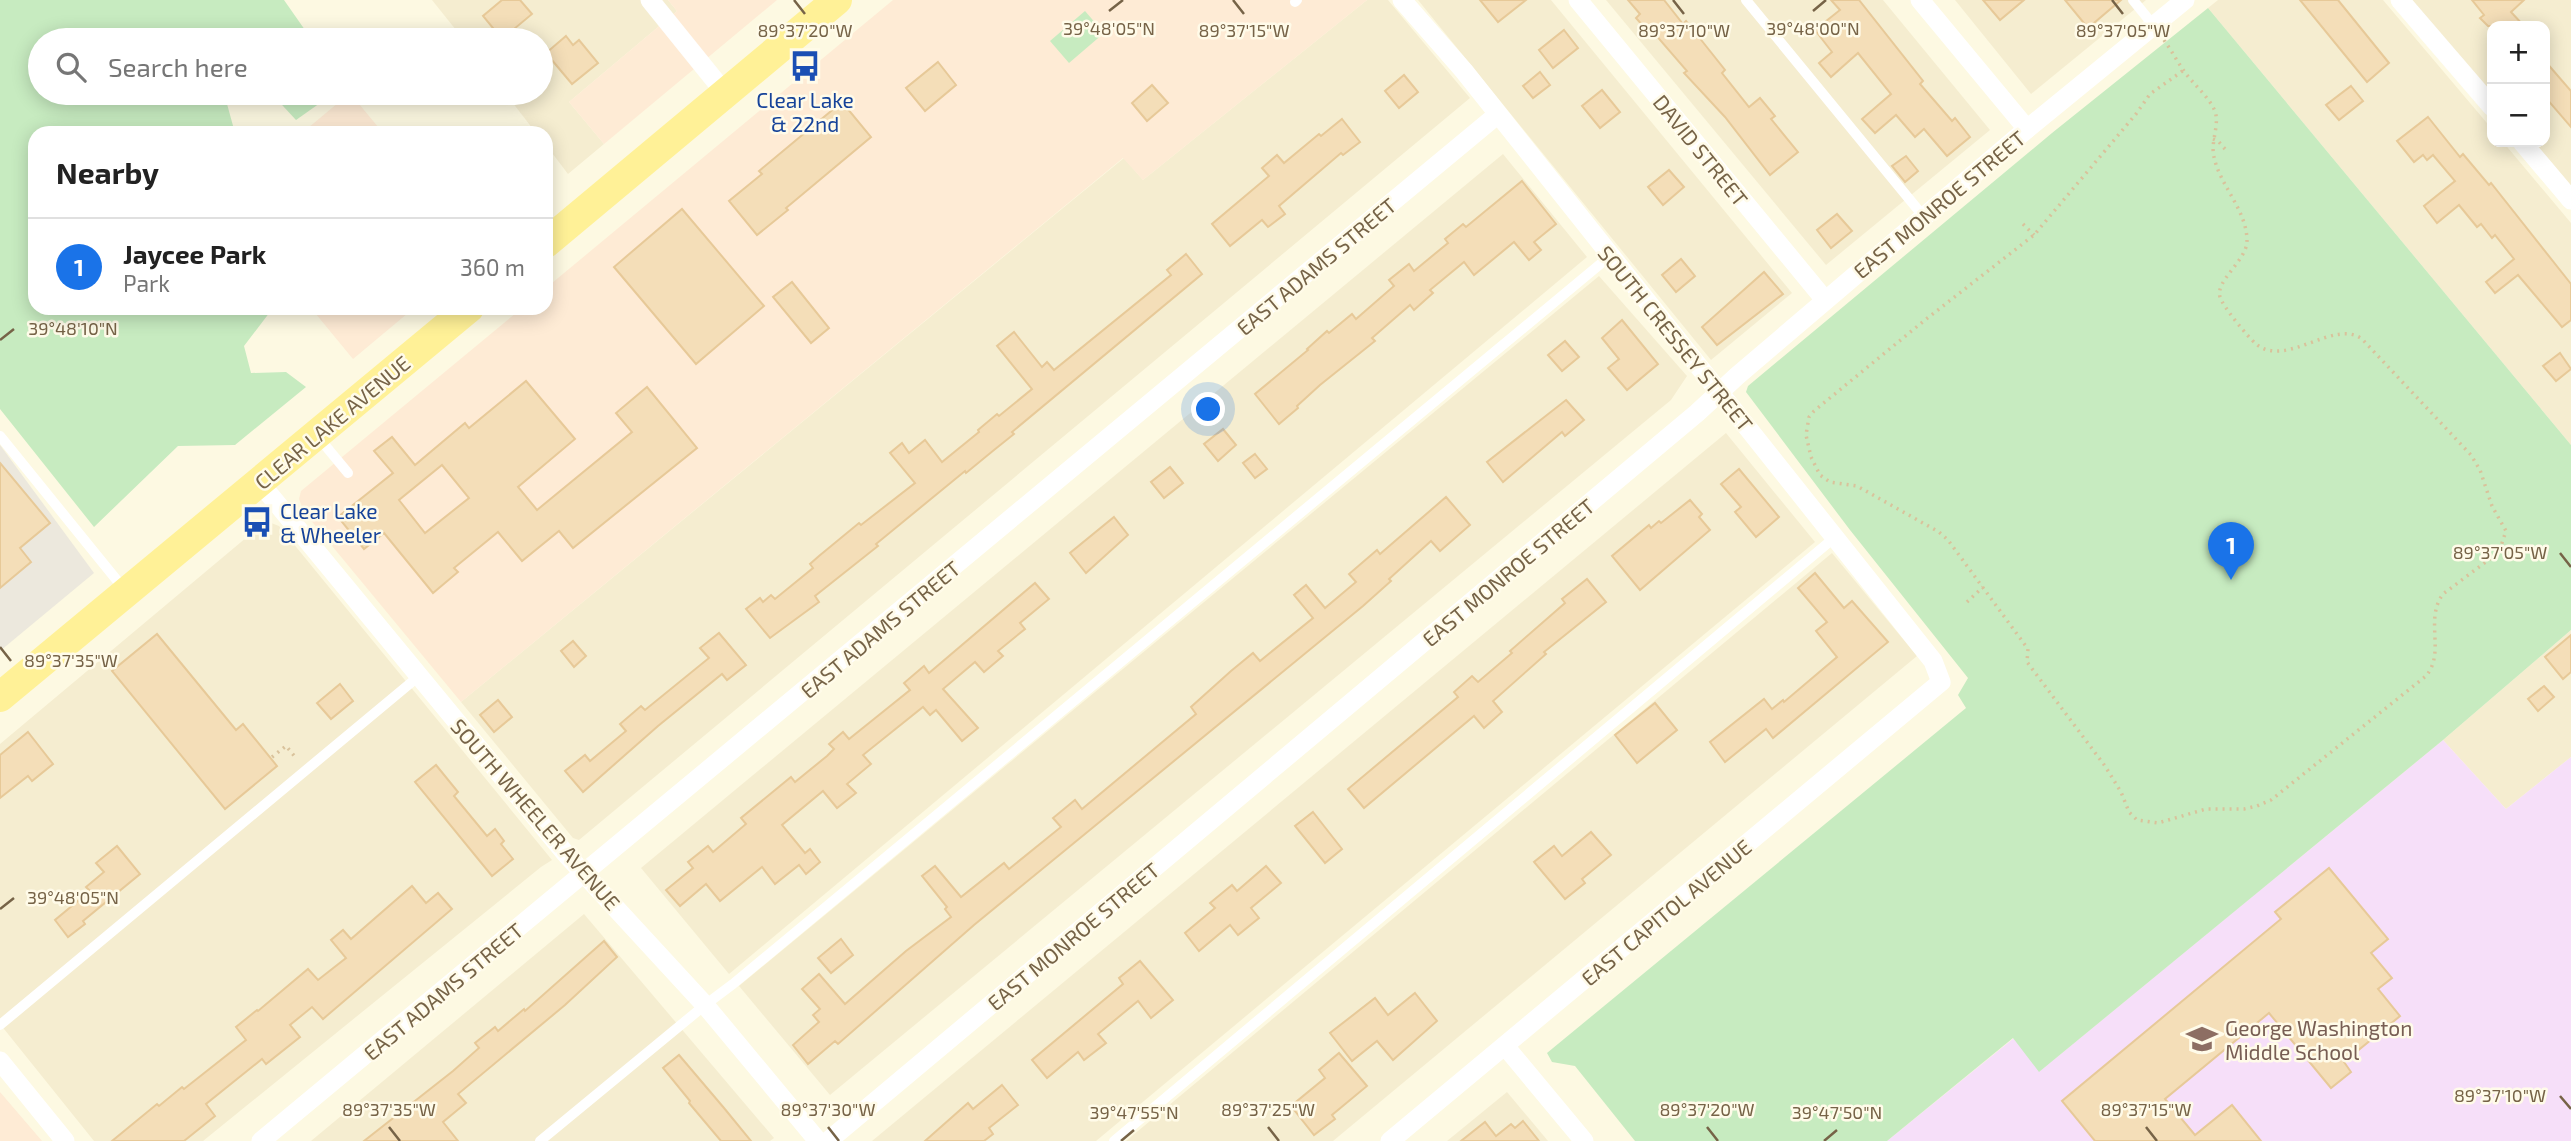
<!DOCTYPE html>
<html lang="en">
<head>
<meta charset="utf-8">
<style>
  :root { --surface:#fff; --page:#f2f2f2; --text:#222; --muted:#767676; --line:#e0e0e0; --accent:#1a73e8 }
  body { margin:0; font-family:"Exo 2",sans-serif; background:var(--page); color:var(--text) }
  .controls { position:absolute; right:21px; top:21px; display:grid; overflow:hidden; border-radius:14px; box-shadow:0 4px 18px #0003 }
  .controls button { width:63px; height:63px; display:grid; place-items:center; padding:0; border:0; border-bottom:2px solid var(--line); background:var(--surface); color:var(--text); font:35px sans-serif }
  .you { position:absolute; left:1209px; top:410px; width:24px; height:24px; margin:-18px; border:5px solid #fff; border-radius:50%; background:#1a73e8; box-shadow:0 0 0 10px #1a73e833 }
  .badge { display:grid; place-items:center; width:46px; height:46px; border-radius:50%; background:var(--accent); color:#fff; font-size:23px; font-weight:700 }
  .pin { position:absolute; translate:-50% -58px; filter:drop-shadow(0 2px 4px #0008) }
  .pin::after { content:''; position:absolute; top:37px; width:24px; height:21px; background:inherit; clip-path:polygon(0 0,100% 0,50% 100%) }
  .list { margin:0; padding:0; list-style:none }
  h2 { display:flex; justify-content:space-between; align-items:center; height:91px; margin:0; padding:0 28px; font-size:30px }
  h2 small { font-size:23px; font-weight:400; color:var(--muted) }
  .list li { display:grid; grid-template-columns:46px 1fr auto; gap:21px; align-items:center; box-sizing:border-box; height:98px; padding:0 28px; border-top:2px solid var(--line) }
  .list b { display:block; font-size:26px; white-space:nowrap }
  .list p { margin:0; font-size:23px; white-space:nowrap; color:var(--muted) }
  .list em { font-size:23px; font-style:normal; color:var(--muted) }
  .icon { flex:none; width:38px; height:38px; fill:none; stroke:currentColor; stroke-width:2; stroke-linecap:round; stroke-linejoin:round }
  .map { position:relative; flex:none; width:2571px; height:1141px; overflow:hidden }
  .search { position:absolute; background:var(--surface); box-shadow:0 4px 18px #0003; left:28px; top:28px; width:525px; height:77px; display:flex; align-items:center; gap:18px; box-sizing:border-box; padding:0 24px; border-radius:38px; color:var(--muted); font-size:26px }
  .panel { position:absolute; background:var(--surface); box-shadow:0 4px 18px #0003; left:28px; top:126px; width:525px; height:189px; border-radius:21px }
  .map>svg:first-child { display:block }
  .residential { fill:#f5edd0 }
  .commercial { fill:#feebd5 }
  .industrial { fill:#ece8dd }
  .education { fill:#f6dff9 }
  .green { fill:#c7ebc0 }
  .building { fill:#f4deb8; stroke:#e7c998; stroke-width:2; fill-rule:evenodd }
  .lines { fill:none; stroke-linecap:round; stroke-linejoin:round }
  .path { stroke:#d9c29b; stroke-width:3.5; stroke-dasharray:2 5; stroke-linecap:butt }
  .lane { stroke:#fff; stroke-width:10 }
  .street { stroke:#fff; stroke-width:19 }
  .primary { stroke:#fff197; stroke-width:30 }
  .ticks { fill:none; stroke:#766347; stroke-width:2.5 }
  .labels { text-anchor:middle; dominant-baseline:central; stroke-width:5; stroke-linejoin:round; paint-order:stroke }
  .transit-label { font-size:21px; fill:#164399; stroke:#fffbe9 }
  .street-label { font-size:21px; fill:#766347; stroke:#fffbe9 }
  .education-label { font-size:21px; fill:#785e54; stroke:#fffbe9; text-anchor:start }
  .ticks-label { font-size:18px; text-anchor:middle; fill:#766347; stroke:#fffbe9; stroke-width:5; stroke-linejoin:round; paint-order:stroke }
</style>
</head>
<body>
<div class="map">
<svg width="2571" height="1141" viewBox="0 0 2571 1141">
  <rect width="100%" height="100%" fill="#fdf9e2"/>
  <g class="residential">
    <polygon points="432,0 668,0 677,11 569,102 604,144 568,174 546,145 546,133 536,133 505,93 541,93 541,40 464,40"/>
    <polygon points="1367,0 1388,0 1470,98 579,840 573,838 461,702 1124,158 1143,180"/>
    <polygon points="1418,0 1551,0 1792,293 1711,360"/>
    <polygon points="1606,0 1883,0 1990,130 1826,265"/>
    <polygon points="1955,0 2146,0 2031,94"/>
    <polygon points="2218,0 2383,0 2492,129 2492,142 2503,142 2571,223 2571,445 2208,8"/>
    <polygon points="2412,0 2571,0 2571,187 2532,142 2545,142 2545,26 2492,26 2492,94"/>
    <polygon points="1503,154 1587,257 729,974 641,868"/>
    <polygon points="1599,276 1687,376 1671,400 830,1095 739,986"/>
    <polygon points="1726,433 1815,542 1096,1141 872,1141"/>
    <polygon points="266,521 279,526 552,860 541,867 203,1141 94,1141 0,1024 0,744"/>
    <polygon points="1832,553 1917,656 1333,1141 1126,1141"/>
    <polygon points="2571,630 2571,757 2506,809 2443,740"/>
    <polygon points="584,914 774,1138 770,1141 311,1141"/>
    <polygon points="1507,1092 1548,1141 1447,1141"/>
  </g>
  <g class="commercial">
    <polygon points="668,0 777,0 604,144 569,102 677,11"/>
    <polygon points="893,0 1367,0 1143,180 1123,158 461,702 304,512 299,499 301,491 522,308 546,308 546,288"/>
    <polygon points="350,93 383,133 302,133"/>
    <polygon points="311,308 414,308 353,359"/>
    <polygon points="0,1092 42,1141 0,1141"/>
  </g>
  <polygon class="industrial" points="0,445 94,573 0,651"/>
  <polygon class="education" points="2443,740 2506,809 2571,757 2571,1141 1887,1141 2014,1038 2040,1071"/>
  <g class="green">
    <polygon points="0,0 284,0 312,40 40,40 40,93 224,93 235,133 35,133 35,308 273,308 244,346 251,373 286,372 306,387 235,445 178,446 94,527 0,409"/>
    <polygon points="2208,8 2571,445 2571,630 2443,740 2039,1072 2013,1038 1887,1141 1635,1141 1575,1066 1552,1062 1547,1053 1966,708 1958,695 1968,678 1850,530 1746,392 1748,386 2052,133"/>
    <polygon points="1085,11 1104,33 1069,63 1050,41"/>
    <polygon points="271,93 328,93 330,96 296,120"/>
  </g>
  <g class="building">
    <polygon points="502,0 520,0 532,14 502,39 483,16"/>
    <polygon points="1480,0 1526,0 1498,22"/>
    <polygon points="1628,0 1664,0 1683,24 1686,21 1702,41 1725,70 1722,73 1749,107 1760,98 1775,116 1771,119 1798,152 1770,175 1725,117 1684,73 1687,71 1655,34 1652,36 1636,18 1640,14"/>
    <polygon points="1831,0 1859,0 1923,81 1920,84 1952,121 1955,118 1970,137 1947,156 1924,129 1915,137 1896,115 1875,133 1862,119 1891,94 1858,53 1831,77 1819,63 1832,52 1815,30 1840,10"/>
    <polygon points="1983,0 2024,0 2000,20"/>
    <polygon points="2065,0 2121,0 2088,28"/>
    <polygon points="2300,0 2338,0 2389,63 2367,82"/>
    <polygon points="2472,0 2524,0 2511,12 2524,26 2488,26 2480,18 2484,15"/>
    <polygon points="1564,30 1578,48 1553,68 1539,50"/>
    <polygon points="566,36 573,45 579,40 598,63 572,84 546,53"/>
    <polygon points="2545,61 2571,91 2571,127 2545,97"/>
    <polygon points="938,62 956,85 925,111 906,88"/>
    <polygon points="1540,72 1550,85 1533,98 1523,86"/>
    <polygon points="1404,75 1418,92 1399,108 1385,91"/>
    <polygon points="1152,85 1168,103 1147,121 1132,103"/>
    <polygon points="2351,86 2363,101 2339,120 2326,105"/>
    <polygon points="1602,90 1620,112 1600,128 1582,106"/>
    <polygon points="842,102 871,137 786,208 788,210 757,235 729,201 762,174 759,171"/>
    <polygon points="2428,117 2460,157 2463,154 2489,185 2491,183 2571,284 2571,320 2562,327 2518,275 2495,293 2486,282 2514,259 2495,235 2492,238 2481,224 2477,227 2459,205 2437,223 2424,206 2455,181 2433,155 2427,160 2423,155 2414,162 2397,141"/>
    <polygon points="1342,119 1360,142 1343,155 1341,153 1279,206 1285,214 1268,227 1262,220 1230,246 1212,224 1269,176 1262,168 1277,155 1284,163 1319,134 1321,136"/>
    <polygon points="1906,156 1918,171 1905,182 1892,166"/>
    <polygon points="1669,170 1684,187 1663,205 1648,187"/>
    <polygon points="1522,181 1556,224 1534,242 1541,250 1529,260 1514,242 1474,275 1464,262 1430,290 1433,293 1414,310 1410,305 1372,338 1375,341 1320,385 1297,406 1298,408 1279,424 1255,394 1308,350 1307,349 1327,331 1329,333 1352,314 1356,319 1394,286 1389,280 1409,264 1414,271 1448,243 1445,239 1463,224 1466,227"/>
    <polygon points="682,209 764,306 696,364 614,267"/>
    <polygon points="1837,214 1852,231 1831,248 1817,230"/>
    <polygon points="1186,254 1202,274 1012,432 1014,434 994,450 966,473 965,471 876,544 878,546 815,596 819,602 770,638 746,609 760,598 763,602 771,595 775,599 813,568 810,564 819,556 859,523 861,525 915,483 890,453 902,443 909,453 925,440 942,462 979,432 978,430 997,414 999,416 1032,389 997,346 1014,332 1042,367 1047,362 1054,370 1171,275 1167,270"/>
    <polygon points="1681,259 1695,276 1676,292 1662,275"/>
    <polygon points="1764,272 1783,294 1717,345 1702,327"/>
    <polygon points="792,282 829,328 811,343 773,297"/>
    <polygon points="1622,320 1658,364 1627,390 1608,368 1619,359 1602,338"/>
    <polygon points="1565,341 1579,357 1562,371 1548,355"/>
    <polygon points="2560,353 2571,369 2556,381 2543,366"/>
    <path d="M526,381L575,439L518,487L537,510L632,432L616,413L647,387L697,448L573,548L559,531L522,561L498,532L454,568L458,572L433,593L384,533L364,549L338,517L393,473L374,451L392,437L415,465L465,423L469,428ZM442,465L469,498L425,533L399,500Z"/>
    <polygon points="1566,400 1584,420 1565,436 1562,432 1503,482 1487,462"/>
    <polygon points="1223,429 1236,445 1218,461 1204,444"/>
    <polygon points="1255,454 1267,469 1255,478 1243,463"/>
    <polygon points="0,463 50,523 20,548 31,562 0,588"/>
    <polygon points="1170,467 1183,483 1164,498 1151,482"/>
    <polygon points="1739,469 1779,517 1756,537 1735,512 1741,507 1721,484"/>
    <polygon points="1446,497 1470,525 1440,551 1431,541 1389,579 1391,581 1363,606 974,925 838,1044 835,1041 808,1064 793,1045 819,1022 813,1015 820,1009 802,989 819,974 845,1004 906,951 951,917 945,909 947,907 922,876 935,866 961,897 1004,863 1009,869 1061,827 1053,818 1075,800 1082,809 1196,714 1191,707 1231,671 1253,653 1260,661 1313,618 1294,595 1306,585 1325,608 1356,582 1349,574 1377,550 1380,554"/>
    <polygon points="1690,500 1702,514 1699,517 1710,530 1640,590 1612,556 1649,525 1651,528 1659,521 1661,523"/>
    <polygon points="1114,517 1128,535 1086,573 1070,553"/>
    <polygon points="1815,573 1844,608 1852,601 1888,642 1773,738 1766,729 1725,762 1710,742 1764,699 1772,709 1783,700 1784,702 1837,657 1816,631 1827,622 1798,588"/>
    <polygon points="1587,579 1606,602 1544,652 1546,654 1493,701 1502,712 1484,728 1474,716 1364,808 1348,789 1458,697 1454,692 1472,676 1478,682 1512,653 1510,651 1565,603 1562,599"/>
    <polygon points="1035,583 1049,599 1020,623 1025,629 998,651 1003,656 984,672 975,662 943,689 978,728 962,741 936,710 930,715 923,707 863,755 871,764 847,784 856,793 837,808 823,791 782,825 805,853 810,849 820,862 806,874 799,865 775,884 762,867 720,901 706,884 680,906 666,890 693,868 688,862 708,846 713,852 746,824 741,818 791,777 795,782 827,756 834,749 829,744 843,732 849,739 874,719 910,690 904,683 924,666 929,673"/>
    <polygon points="719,633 746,665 727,680 722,674 658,726 583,792 565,771 585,755 590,761 626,731 620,724 641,706 645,710 709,658 700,648"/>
    <polygon points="157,634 236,730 243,724 277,766 225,809 112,671"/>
    <polygon points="2571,635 2571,672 2563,679 2545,657"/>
    <polygon points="573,641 586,656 574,667 561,651"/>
    <polygon points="340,684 353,701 331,719 317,703"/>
    <polygon points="2544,686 2554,697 2538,711 2528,699"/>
    <polygon points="498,700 512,717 494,732 480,715"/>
    <polygon points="1655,703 1677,730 1637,763 1615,735"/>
    <polygon points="28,732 53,764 32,781 28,776 0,798 0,755"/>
    <polygon points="436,765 458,792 454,796 487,836 495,829 504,841 501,844 513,859 492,876 415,782"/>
    <polygon points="1313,812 1342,849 1325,863 1295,826"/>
    <polygon points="1591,832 1611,855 1582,879 1585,883 1565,899 1534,862 1554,846 1562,856"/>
    <polygon points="117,846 140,874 83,921 85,924 68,937 55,920 90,891 86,887 104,872 96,863"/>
    <polygon points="1266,866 1281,883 1251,908 1259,918 1238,935 1230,925 1199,951 1185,933 1215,908 1210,903 1232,885 1237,891"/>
    <polygon points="2329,868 2388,939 2371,953 2392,978 2378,989 2400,1016 2344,1062 2351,1072 2331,1088 2269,1013 2165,1099 2195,1135 2232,1105 2261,1141 2095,1141 2062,1101 2281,919 2275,912"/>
    <polygon points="412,886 426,903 438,893 452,909 323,1019 312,1007 290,1025 300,1037 266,1064 262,1059 206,1104 215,1116 184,1141 112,1141 157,1104 159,1106 182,1087 184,1089 246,1040 236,1027 257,1010 258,1011 308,969 318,980 346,958 331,940 343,930 351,939"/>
    <polygon points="841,939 853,955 831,973 818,958"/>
    <polygon points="604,941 617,957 565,1005 458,1094 466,1103 443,1122 458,1141 364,1141 453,1071 479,1048 475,1043 495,1027 498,1031 524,1009 525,1011"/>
    <polygon points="1140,961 1173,1000 1151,1018 1138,1001 1098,1034 1106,1043 1084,1060 1078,1052 1047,1078 1032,1060 1123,984 1119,978"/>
    <polygon points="1415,993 1437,1021 1393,1060 1377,1041 1352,1061 1330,1033 1375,998 1388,1015"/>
    <polygon points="1339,1053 1367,1086 1332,1115 1335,1119 1314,1135 1291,1106 1325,1078 1319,1070"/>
    <polygon points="679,1055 724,1108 751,1141 721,1141 689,1103 690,1101 663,1068"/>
    <polygon points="1002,1085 1018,1105 989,1128 993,1134 984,1141 925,1141 968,1103 973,1109"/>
    <polygon points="1523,1121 1539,1141 1461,1141 1485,1122 1496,1136 1511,1124 1515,1128"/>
  </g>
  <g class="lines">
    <g class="path">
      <path d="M2164,40C2171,50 2177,61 2184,71C2193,84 2207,95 2214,109C2221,123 2210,141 2214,157C2220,186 2247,210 2247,241C2247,260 2215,281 2220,297C2223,307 2248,337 2256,344C2286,369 2334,318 2362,339L2471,455L2480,470L2492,506L2506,531L2499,552L2443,594C2424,620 2446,652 2426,676L2271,800L2257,806L2244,809H2206L2158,823L2137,820L2129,812L2121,792L2105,766L2027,662L2028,649L1948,540L1939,532L1857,486L1830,482L1820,475L1811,457L1806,435L1809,417L1814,411L1925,320L2034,235L2136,114L2150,94L2184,70"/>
      <polyline points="2213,139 2218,141 2225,149"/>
      <polyline points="2023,224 2034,235"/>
      <polyline points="1967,602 1983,587"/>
      <polyline points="272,757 286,746 297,759"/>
    </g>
    <g class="lane">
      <polyline points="1746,0 1924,217"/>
      <polyline points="2133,0 2154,26"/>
      <polyline points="1295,2 1297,0"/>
      <polyline points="0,436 124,589"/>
      <polyline points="319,438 348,473"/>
      <polyline points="0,1025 419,676"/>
      <polyline points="540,1141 705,1005 733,984 1610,256"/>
      <polyline points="1114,1141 1834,538"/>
    </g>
    <g class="street">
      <polyline points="650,0 725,93"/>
      <polyline points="1578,0 1825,300"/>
      <polyline points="1920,0 2027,129"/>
      <polyline points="2400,0 2492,107"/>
      <polyline points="2522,142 2571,200"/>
      <polyline points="260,483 565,853 705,1005 818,1141"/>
      <polyline points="1505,1046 1584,1141"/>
      <polyline points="0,1061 65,1141"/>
      <polyline points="261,1141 1497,115"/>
      <polyline points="828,1141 1697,413 1737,376 2027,129 2185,0"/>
      <polyline points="1390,1141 1941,682 1933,661 1464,71 1402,0"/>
    </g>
    <g class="primary">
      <polyline points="546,243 837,0"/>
      <polyline points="0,697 469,308"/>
    </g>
  </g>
  <path class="ticks" d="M794,0L805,14M1233,0L1244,14M1673,0L1684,14M2112,0L2123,14M1109,11L1123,0M1813,11L1826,0M0,340L14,329M2560,553L2571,567M0,647L11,661M0,909L14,898M2560,1096L2571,1109M389,1127L400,1141M828,1127L839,1141M1268,1127L1279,1141M1707,1127L1718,1141M2146,1127L2157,1141M1121,1141L1134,1130M1824,1141L1837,1130"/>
  <defs>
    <symbol id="bus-bare" viewBox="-9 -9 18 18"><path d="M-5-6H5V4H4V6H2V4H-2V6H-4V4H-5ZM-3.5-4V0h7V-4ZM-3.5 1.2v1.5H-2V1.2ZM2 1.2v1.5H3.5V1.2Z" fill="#1a4fb4" stroke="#fffbe9" stroke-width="2.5" paint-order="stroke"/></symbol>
    <symbol id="school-bare" viewBox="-9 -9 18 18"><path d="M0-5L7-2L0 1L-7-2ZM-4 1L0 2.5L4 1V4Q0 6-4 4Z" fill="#8d6e63" stroke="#fffbe9" stroke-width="2.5" paint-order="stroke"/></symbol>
  </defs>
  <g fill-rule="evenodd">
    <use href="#bus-bare" x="783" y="44" width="44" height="44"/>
    <use href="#bus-bare" x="235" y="500" width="44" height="44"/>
    <use href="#school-bare" x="2180" y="1017" width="44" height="44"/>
  </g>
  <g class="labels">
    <g class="transit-label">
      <text x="805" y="99">Clear Lake<tspan x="805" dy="24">&amp; 22nd</tspan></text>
      <text x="280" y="510" text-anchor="start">Clear Lake<tspan x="280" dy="24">&amp; Wheeler</tspan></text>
    </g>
    <g class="street-label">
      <text transform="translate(1701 150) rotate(51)">DAVID STREET</text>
      <text transform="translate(1939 204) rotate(-40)">EAST MONROE STREET</text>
      <text transform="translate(1316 266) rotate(-40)">EAST ADAMS STREET</text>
      <text transform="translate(1676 338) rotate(51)">SOUTH CRESSEY STREET</text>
      <text transform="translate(332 422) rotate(-40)">CLEAR LAKE AVENUE</text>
      <text transform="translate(1508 572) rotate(-40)">EAST MONROE STREET</text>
      <text transform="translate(880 629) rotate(-40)">EAST ADAMS STREET</text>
      <text transform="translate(536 814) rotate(49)">SOUTH WHEELER AVENUE</text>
      <text transform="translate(1666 912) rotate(-40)">EAST CAPITOL AVENUE</text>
      <text transform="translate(1073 936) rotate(-40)">EAST MONROE STREET</text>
      <text transform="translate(443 991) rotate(-40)">EAST ADAMS STREET</text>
    </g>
    <g class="education-label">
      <text x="2225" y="1027">George Washington<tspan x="2225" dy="24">Middle School</tspan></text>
    </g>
  </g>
  <g class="ticks-label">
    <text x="1109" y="35">39°48'05"N</text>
    <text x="1813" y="35">39°48'00"N</text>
    <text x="805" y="37">89°37'20"W</text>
    <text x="1244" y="37">89°37'15"W</text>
    <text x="1684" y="37">89°37'10"W</text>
    <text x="2123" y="37">89°37'05"W</text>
    <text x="73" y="335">39°48'10"N</text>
    <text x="2500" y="559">89°37'05"W</text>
    <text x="71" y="667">89°37'35"W</text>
    <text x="73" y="904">39°48'05"N</text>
    <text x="2500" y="1102">89°37'10"W</text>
    <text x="389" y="1116">89°37'35"W</text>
    <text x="828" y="1116">89°37'30"W</text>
    <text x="1268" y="1116">89°37'25"W</text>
    <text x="1707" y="1116">89°37'20"W</text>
    <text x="2146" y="1116">89°37'15"W</text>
    <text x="1134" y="1119">39°47'55"N</text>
    <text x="1837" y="1119">39°47'50"N</text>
  </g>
</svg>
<div class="controls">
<button>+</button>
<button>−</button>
</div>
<div class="you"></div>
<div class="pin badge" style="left:2231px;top:580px">1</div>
<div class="search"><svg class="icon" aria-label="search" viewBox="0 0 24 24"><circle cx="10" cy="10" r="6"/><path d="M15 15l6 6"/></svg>Search here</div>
<section class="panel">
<h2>Nearby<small></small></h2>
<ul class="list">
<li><span class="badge">1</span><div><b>Jaycee Park</b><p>Park</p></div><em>360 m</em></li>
</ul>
</section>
</div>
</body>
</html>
